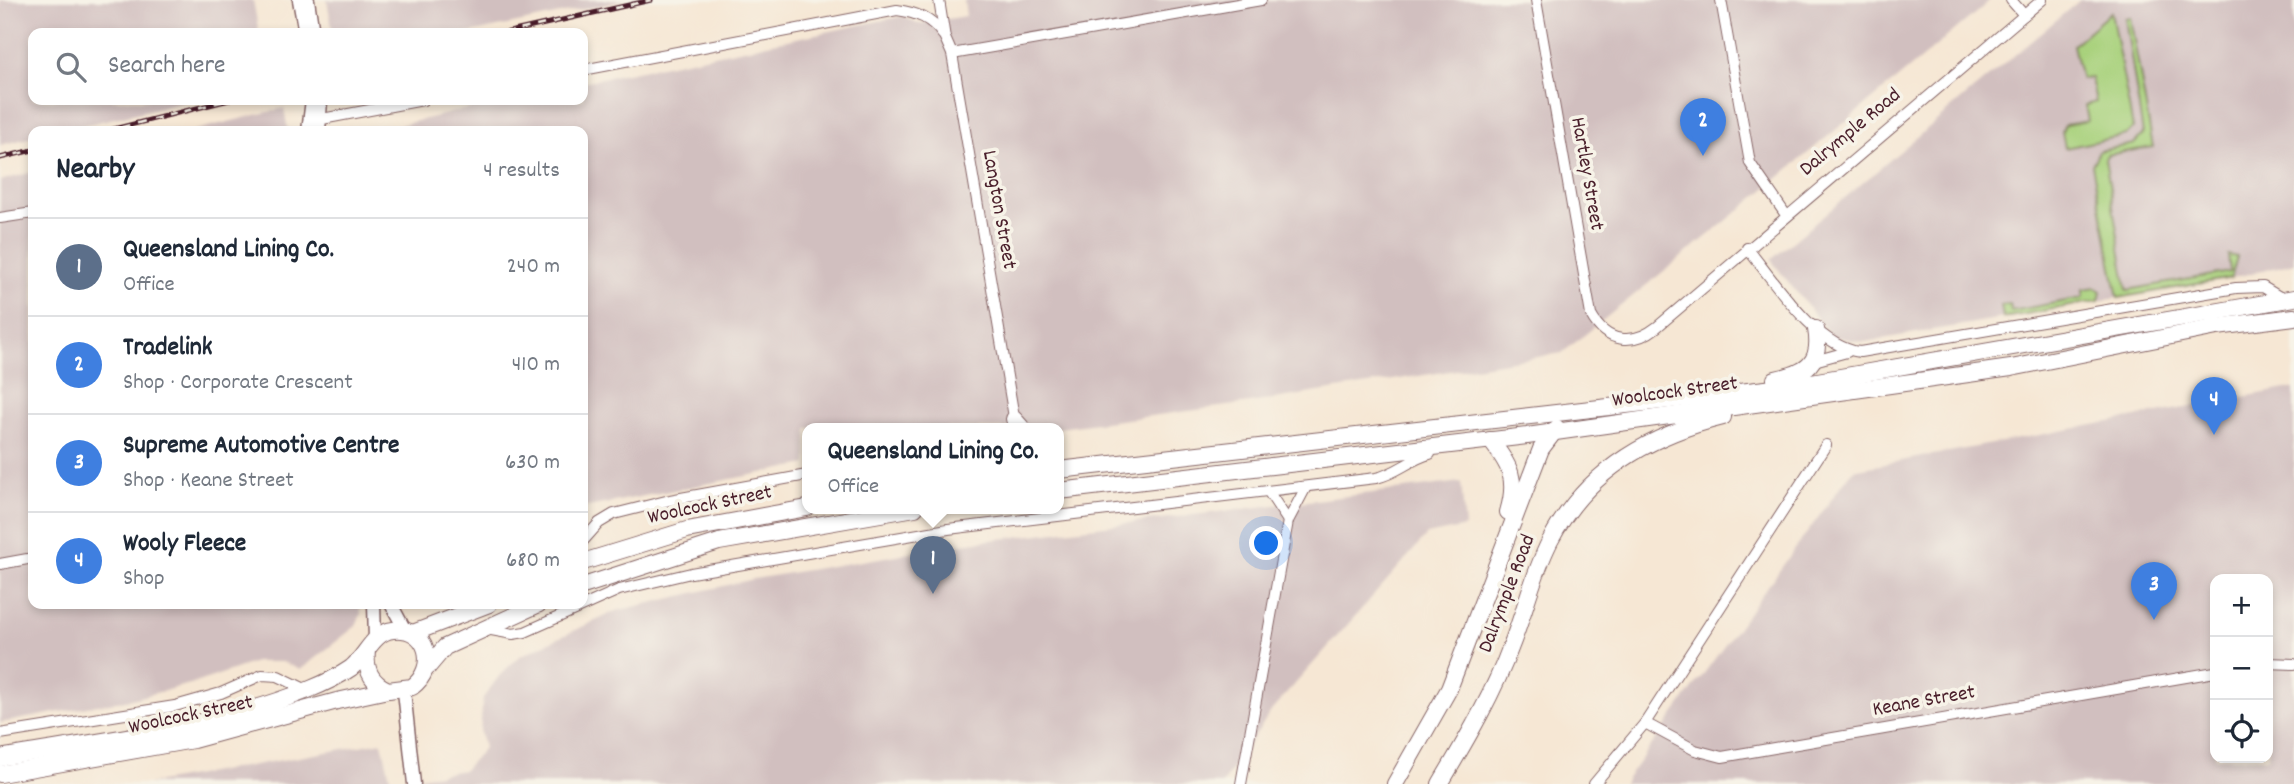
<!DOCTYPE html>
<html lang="en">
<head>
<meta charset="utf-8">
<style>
  :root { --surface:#fff; --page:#f2f2f3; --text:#1f2937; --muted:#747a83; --line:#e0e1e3; --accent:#0b8043 }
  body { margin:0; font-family:Dekko,sans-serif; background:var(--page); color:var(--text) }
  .controls { position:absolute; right:21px; bottom:21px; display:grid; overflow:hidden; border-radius:14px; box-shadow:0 4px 10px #0003 }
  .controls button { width:63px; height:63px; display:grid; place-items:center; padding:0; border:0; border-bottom:2px solid var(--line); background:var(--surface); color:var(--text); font:35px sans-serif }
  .you { position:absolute; left:1267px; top:544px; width:24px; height:24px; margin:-18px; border:5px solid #fff; border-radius:50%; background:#1a73e8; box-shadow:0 0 0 10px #1a73e833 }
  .badge { display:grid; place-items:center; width:46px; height:46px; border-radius:50%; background:var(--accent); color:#fff; font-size:23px; font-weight:700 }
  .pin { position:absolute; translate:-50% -58px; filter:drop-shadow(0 2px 4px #0008) }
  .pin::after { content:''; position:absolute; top:37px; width:24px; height:21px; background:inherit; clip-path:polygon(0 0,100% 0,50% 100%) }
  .popup { position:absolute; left:802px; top:423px; width:262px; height:91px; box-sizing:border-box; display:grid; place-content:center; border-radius:14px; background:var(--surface); filter:drop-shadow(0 2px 5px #0005); font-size:23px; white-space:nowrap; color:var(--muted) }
  .popup b { font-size:26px; color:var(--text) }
  .popup::after { content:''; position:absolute; left:50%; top:100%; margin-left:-14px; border:14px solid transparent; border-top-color:var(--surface) }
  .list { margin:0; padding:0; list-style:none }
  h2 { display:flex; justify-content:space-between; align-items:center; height:91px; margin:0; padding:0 28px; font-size:30px }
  h2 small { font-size:23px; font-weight:400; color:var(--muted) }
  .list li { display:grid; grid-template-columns:46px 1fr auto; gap:21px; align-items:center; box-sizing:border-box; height:98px; padding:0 28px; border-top:2px solid var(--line) }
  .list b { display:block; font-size:26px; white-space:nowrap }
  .list p { margin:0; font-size:23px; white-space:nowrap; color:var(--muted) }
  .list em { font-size:23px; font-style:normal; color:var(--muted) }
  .icon { flex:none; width:38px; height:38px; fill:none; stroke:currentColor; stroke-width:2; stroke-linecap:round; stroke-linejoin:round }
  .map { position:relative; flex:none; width:2294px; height:784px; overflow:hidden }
  .search { position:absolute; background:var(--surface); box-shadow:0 4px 10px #0003; left:28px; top:28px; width:560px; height:77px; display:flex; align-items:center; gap:18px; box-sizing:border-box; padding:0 24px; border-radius:14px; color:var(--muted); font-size:26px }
  .panel { position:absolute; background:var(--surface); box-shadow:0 4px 10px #0003; left:28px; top:126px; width:560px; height:483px; border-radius:14px }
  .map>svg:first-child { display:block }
  .industrial { fill:#d1bfbf; fill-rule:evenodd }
  .green { fill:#a8d17c; stroke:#797854; stroke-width:2 }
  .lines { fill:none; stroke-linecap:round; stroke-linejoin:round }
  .minor-casing { stroke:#866566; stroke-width:12 }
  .tertiary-casing { stroke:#866566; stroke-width:15 }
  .primary-casing { stroke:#866566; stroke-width:18 }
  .minor { stroke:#fff; stroke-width:10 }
  .tertiary { stroke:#fff; stroke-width:12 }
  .primary { stroke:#fff; stroke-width:16 }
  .rail-casing { stroke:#4a1f2b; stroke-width:5 }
  .rail { stroke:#f7f3e8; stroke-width:2.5; stroke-dasharray:8; stroke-linecap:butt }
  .labels { text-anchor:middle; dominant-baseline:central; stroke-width:7; stroke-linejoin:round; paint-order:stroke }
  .street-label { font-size:21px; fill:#4a1f2b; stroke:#f7f3e8 }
</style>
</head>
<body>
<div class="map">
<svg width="2294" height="784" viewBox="0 0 2294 784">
  <rect width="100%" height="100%" fill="#f7f3e8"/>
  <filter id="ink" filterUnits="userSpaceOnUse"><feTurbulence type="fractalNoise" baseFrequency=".0143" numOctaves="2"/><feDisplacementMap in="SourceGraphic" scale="14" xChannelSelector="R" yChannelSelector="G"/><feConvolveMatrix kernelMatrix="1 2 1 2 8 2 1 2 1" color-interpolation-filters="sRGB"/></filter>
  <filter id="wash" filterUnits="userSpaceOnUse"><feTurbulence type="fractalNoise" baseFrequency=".00686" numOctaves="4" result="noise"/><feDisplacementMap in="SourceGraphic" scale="28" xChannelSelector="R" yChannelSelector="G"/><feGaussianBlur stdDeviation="1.57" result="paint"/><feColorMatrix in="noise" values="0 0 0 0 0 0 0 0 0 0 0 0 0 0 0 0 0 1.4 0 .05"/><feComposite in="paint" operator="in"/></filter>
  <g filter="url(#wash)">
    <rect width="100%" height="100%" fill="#f6e7d4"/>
    <g class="industrial">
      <polygon points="0,0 253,0 259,33 33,33 33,100 193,100 58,131 33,131 33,137 0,145"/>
      <polygon points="327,0 626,0 470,33 333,33"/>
      <polygon points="964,0 1991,0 1746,205 1562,353 1250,403 1059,428 807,428 807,464 583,508 583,131 375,131 505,100 583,100 583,82 904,16 917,24 966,16"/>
      <polygon points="2080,0 2294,0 2294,263 2232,278 1864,342 1831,336 1771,260"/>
      <polygon points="284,108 288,131 192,131"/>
      <polygon points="33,172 33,604 359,604 361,614 356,626 300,670 283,662 255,662 198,682 136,698 0,723 0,181"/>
      <path d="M2286,389H2294V784H1623L1853,470ZM2215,579H2268V758H2215Z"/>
      <polygon points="1461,482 1465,527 1427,535 1272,710 1222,784 148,784 382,742 391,782 464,770 484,748 480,732 483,698 500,675 520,656 616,611 754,579 975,542"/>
    </g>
    <g class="green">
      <polygon points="2111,12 2133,128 2126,135 2065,148 2062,132 2065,125 2088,121 2085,105 2096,102 2091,78 2081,79 2073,45"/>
      <polygon points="2130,17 2153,147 2107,155 2105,159 2127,290 2230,272 2228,255 2237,257 2231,278 2118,298 2092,165 2099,151 2134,144 2143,134 2125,18"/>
      <polygon points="2096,288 2101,291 2099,301 2003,318 2001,305 2010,304 2011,311 2083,298 2083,290"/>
    </g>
  </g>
  <g filter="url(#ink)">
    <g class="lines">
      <defs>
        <g id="minor">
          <polyline points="939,0 945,38 952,54 1015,423"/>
          <path d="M1536,0L1591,315C1606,343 1633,346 1657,327L2042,0"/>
          <polyline points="1721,0 1750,163 1786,215"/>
          <polyline points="2011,0 2024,15"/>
          <polyline points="952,54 1261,0"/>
          <path d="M583,70L897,10C917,13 931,18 943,35"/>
          <polyline points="314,118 322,119 423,100"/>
          <polyline points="0,218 33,213"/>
          <path d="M1747,248C1774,281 1816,347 1860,352L2236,288L2263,287L2283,299"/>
          <polyline points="1814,361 1847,352"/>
          <polyline points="1268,491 1288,521"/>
          <polyline points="583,541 599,523 614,514 670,500 807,475"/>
          <polyline points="0,564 33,558"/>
          <path d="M486,629L513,634L525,632L619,590L691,573L948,529L1376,478C1396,474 1410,459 1430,454"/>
          <polyline points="2268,663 2294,664"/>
          <polyline points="1645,723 1695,750 1722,757 2215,672"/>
          <polyline points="0,734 175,706 221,693 262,675 278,676 307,690"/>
          <polyline points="1241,784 1288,521 1306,487"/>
          <polyline points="1594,784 1645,723 1826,445"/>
        </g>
        <g id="tertiary">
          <polyline points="299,0 305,33"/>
          <polyline points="308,0 313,33"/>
          <polyline points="308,131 312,100"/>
          <polyline points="319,131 321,100"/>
          <polyline points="374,604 375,639"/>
          <polyline points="391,604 405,630"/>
          <polyline points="404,691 414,784"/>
        </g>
        <g id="primary">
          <path d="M1775,379C1807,373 1822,363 1816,329"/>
          <polyline points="1014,419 1022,428"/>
          <path d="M1490,440C1510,465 1518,479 1508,512"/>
          <polyline points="1059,470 1783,387 2294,298"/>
          <polyline points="1059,491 1527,436 2011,368 2217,327 2294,317"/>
          <polyline points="583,562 687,530 807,508"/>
          <polyline points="583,586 719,542 915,508"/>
          <polyline points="413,633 489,604"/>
          <polyline points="428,667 445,647 539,604"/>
          <path d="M0,758C103,740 210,729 308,690C323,684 338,677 351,668C366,656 373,632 393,630C429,626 438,668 412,687L388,690C371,682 365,670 367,651"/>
          <polyline points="0,774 193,740 337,701 388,690"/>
          <polyline points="1395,784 1449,689 1541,449 1557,428"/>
          <path d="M1440,784C1466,740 1493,695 1511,646C1525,611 1533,574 1550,541C1586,471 1649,435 1723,417"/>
        </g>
      </defs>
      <use href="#minor" class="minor-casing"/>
      <use href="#tertiary" class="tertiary-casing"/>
      <use href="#primary" class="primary-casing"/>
      <use href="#minor" class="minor"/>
      <use href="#tertiary" class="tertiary"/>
      <use href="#primary" class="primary"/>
      <defs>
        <g id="rail">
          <polyline points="505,33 651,0"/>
          <polyline points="106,131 229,100"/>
          <polyline points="0,158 33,150"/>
        </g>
      </defs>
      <use href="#rail" class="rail-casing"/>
      <use href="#rail" class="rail"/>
    </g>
  </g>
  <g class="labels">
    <g class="street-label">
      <text transform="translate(1851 133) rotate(-40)">Dalrymple Road</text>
      <text transform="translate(1586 174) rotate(80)">Hartley Street</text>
      <text transform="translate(998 210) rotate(80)">Langton Street</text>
      <text transform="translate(1675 393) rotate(-8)">Woolcock Street</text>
      <text transform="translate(710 506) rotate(-12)">Woolcock Street</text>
      <text transform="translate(1508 594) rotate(-69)">Dalrymple Road</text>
      <text transform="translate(1924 702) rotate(-10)">Keane Street</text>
      <text transform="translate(191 716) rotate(-12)">Woolcock Street</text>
    </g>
  </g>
</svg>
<div class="controls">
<button>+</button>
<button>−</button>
<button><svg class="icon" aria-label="locate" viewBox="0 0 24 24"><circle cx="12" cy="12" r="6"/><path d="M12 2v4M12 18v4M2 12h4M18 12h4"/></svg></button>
</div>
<div class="you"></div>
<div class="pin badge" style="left:933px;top:594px;background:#5c6f8a">1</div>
<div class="popup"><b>Queensland Lining Co.</b>Office</div>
<div class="pin badge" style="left:1703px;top:156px;background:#3f7fe0">2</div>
<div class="pin badge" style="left:2154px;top:620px;background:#3f7fe0">3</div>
<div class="pin badge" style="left:2214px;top:435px;background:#3f7fe0">4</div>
<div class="search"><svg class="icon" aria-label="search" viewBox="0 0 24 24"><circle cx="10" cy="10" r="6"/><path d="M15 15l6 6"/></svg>Search here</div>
<section class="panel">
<h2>Nearby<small>4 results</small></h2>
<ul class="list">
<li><span class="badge" style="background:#5c6f8a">1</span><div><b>Queensland Lining Co.</b><p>Office</p></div><em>240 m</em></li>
<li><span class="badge" style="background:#3f7fe0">2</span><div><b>Tradelink</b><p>Shop · Corporate Crescent</p></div><em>410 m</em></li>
<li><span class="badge" style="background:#3f7fe0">3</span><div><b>Supreme Automotive Centre</b><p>Shop · Keane Street</p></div><em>630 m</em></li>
<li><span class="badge" style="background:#3f7fe0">4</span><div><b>Wooly Fleece</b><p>Shop</p></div><em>680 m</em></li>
</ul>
</section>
</div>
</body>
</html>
